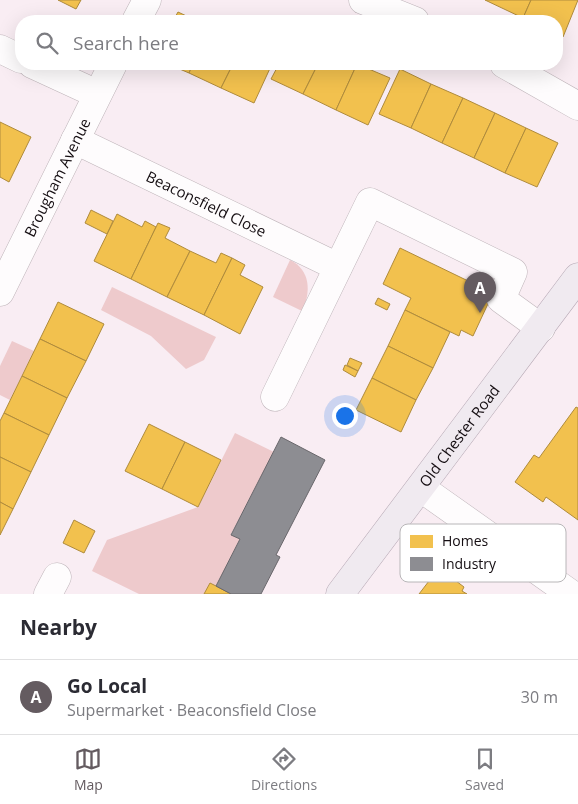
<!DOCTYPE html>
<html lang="en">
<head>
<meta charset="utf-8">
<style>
  :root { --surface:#fff; --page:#f2f2f3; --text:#2b2b33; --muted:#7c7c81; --line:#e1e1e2; --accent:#645b60 }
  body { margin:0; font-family:"Open Sans",sans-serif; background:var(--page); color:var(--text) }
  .you { position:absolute; left:344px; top:415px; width:18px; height:18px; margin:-12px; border:4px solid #fff; border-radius:50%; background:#1a73e8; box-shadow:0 0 0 8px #1a73e833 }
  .badge { display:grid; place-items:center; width:32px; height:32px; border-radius:50%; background:var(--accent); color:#fff; font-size:16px; font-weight:700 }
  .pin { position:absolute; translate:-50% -41px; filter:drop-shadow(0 1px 2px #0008) }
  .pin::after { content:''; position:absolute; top:26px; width:18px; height:15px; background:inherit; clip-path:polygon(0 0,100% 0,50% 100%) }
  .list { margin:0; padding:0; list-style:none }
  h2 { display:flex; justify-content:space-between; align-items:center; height:65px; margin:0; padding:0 20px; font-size:21px }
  h2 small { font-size:16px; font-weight:400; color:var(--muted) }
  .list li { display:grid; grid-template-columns:32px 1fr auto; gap:15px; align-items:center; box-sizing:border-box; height:75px; padding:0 20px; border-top:1px solid var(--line) }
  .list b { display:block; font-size:19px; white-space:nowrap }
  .list p { margin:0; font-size:16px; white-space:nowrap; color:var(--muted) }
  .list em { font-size:16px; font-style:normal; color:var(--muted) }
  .icon { flex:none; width:28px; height:28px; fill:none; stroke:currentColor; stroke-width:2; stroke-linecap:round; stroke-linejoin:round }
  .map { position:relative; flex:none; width:578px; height:594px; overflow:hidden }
  .search { position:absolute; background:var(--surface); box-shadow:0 5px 20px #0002; left:15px; right:15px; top:15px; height:55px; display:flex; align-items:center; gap:12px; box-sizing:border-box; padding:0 18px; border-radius:20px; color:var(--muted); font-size:19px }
  .sheet { height:140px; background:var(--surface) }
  nav { display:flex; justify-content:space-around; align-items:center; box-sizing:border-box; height:70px; border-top:1px solid var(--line); background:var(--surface); font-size:14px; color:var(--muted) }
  nav a { display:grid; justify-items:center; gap:2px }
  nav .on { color:var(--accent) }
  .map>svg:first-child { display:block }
  .green { fill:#eecacc }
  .homes { fill:#f2c14e; stroke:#af8b3c }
  .industry { fill:#8d8d92; stroke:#69676b }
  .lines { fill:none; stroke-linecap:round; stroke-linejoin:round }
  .minor-casing { stroke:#beb4b9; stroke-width:29 }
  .major-casing { stroke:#b6a8b4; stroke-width:29 }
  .minor { stroke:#fefcfd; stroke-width:28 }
  .major { stroke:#f0eaf0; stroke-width:28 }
  .labels { text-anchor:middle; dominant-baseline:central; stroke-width:5; stroke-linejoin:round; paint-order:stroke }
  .street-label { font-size:15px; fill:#140d11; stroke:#fff }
  .key { fill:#fff; stroke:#b8b6b8; stroke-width:1 }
  .key-label { font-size:14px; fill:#140d11 }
</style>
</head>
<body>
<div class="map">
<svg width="578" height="594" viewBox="0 0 578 594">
  <rect width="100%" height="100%" fill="#f9edf3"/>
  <g class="green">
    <path d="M290,260C311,270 311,293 302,311L273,297Z"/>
    <polygon points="112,287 216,337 204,360 186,369 151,336 101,310"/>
    <polygon points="12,341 34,351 10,400 0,395 0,366"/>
    <polygon points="235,433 274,452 231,534 240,539 216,586 204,594 139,594 92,571 107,540 198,507"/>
  </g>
  <g class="homes">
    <polygon points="58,0 81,0 76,9"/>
    <polygon points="485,0 531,0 523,18"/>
    <polygon points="531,0 578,0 563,37 557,34 557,21 530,21 523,18"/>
    <polygon points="178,12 197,21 173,21"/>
    <polygon points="168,64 193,64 189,73"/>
    <polygon points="193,64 233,64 221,88 189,73"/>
    <polygon points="233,64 272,64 254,103 221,88"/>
    <polygon points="279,64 318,64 303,94 271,79"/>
    <polygon points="318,64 357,64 336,110 303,94"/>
    <polygon points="357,64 390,78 368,125 336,110"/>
    <polygon points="400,69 431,84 411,128 379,114"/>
    <polygon points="431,84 463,98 442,143 411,128"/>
    <polygon points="463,98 495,113 474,158 442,143"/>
    <polygon points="495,113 526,128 505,173 474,158"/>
    <polygon points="0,122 31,137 9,182 0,177"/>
    <polygon points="526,128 558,143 537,187 505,173"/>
    <polygon points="91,210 113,221 107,234 85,223"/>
    <polygon points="117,214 142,227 145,221 156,227 131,279 94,261"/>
    <polygon points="158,223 170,228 165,238 190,251 167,297 131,279"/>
    <polygon points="400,248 493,293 473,336 461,330 459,336 405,310 411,298 383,284"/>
    <polygon points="190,251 216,263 221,253 232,258 204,315 167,297"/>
    <polygon points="232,258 245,265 240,275 263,287 240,334 204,315"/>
    <polygon points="378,298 390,304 387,310 375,304"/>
    <polygon points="58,302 104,324 86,361 40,339"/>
    <polygon points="405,310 450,332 433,368 388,346"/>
    <polygon points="40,339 86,361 67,398 22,376"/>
    <polygon points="388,346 433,368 416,400 372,378"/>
    <polygon points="350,358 362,363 358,371 347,365"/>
    <polygon points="345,365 358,371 355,377 343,370"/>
    <polygon points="22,376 67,398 49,435 4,413"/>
    <polygon points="372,378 416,400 401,432 356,410"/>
    <polygon points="576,407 578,408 578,520 546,497 543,502 515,482 534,455 539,458"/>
    <polygon points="4,413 49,435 31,472 0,457 0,421"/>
    <polygon points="149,424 185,442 162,489 125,471"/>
    <polygon points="185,442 221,460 198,507 162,489"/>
    <polygon points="0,457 31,472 13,509 0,502"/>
    <polygon points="0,502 13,509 0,535"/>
    <polygon points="74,520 95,531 84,553 63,543"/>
    <polygon points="439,568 464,587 462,591 467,594 419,594"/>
    <polygon points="210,583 216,586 231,594 204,594"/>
  </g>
  <polygon class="industry" points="281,437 325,460 276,555 280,557 261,594 231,594 216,586 240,539 231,535"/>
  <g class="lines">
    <defs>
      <g id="minor">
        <polyline points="363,0 415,21"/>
        <polyline points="136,21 147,0"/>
        <polyline points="0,49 21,59"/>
        <polyline points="32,64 97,94"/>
        <polyline points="504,64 578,106"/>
        <path id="s1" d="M75,140L338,267"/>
        <path id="s2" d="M0,292L113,64"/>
        <polyline points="275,397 370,202 513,272 501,299 541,328"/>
        <polyline points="421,488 571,594"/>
        <polyline points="48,594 57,577"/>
      </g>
      <g id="major">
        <path id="s3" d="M340,594L578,277"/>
      </g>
    </defs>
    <use href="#minor" class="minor-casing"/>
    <use href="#major" class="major-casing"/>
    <use href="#minor" class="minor"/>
    <use href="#major" class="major"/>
  </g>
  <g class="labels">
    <g class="street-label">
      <text stroke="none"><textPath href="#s2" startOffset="128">Brougham Avenue</textPath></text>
      <text stroke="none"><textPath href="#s1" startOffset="146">Beaconsfield Close</textPath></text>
      <text stroke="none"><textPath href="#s3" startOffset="198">Old Chester Road</textPath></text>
    </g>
  </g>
  <rect x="400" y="524" width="166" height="58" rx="8" class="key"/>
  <rect x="410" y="535" width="23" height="13" fill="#f2c14e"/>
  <rect x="410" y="557" width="23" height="14" fill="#8d8d92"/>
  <g class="key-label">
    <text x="442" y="546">Homes</text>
    <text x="442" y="569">Industry</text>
  </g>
</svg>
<div class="you"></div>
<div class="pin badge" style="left:480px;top:313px">A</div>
<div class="search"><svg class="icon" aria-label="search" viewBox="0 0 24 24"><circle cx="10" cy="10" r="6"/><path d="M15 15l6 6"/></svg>Search here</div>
</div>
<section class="sheet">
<h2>Nearby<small></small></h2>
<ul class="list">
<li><span class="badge">A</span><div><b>Go Local</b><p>Supermarket · Beaconsfield Close</p></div><em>30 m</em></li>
</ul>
</section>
<nav>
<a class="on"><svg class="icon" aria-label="map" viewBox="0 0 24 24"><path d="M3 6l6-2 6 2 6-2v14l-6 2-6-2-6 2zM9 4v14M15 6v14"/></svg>Map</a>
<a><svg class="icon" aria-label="directions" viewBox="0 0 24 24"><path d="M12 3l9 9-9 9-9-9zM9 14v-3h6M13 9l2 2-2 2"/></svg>Directions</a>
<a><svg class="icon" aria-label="saved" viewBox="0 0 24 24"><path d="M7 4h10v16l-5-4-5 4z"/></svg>Saved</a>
</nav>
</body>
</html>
